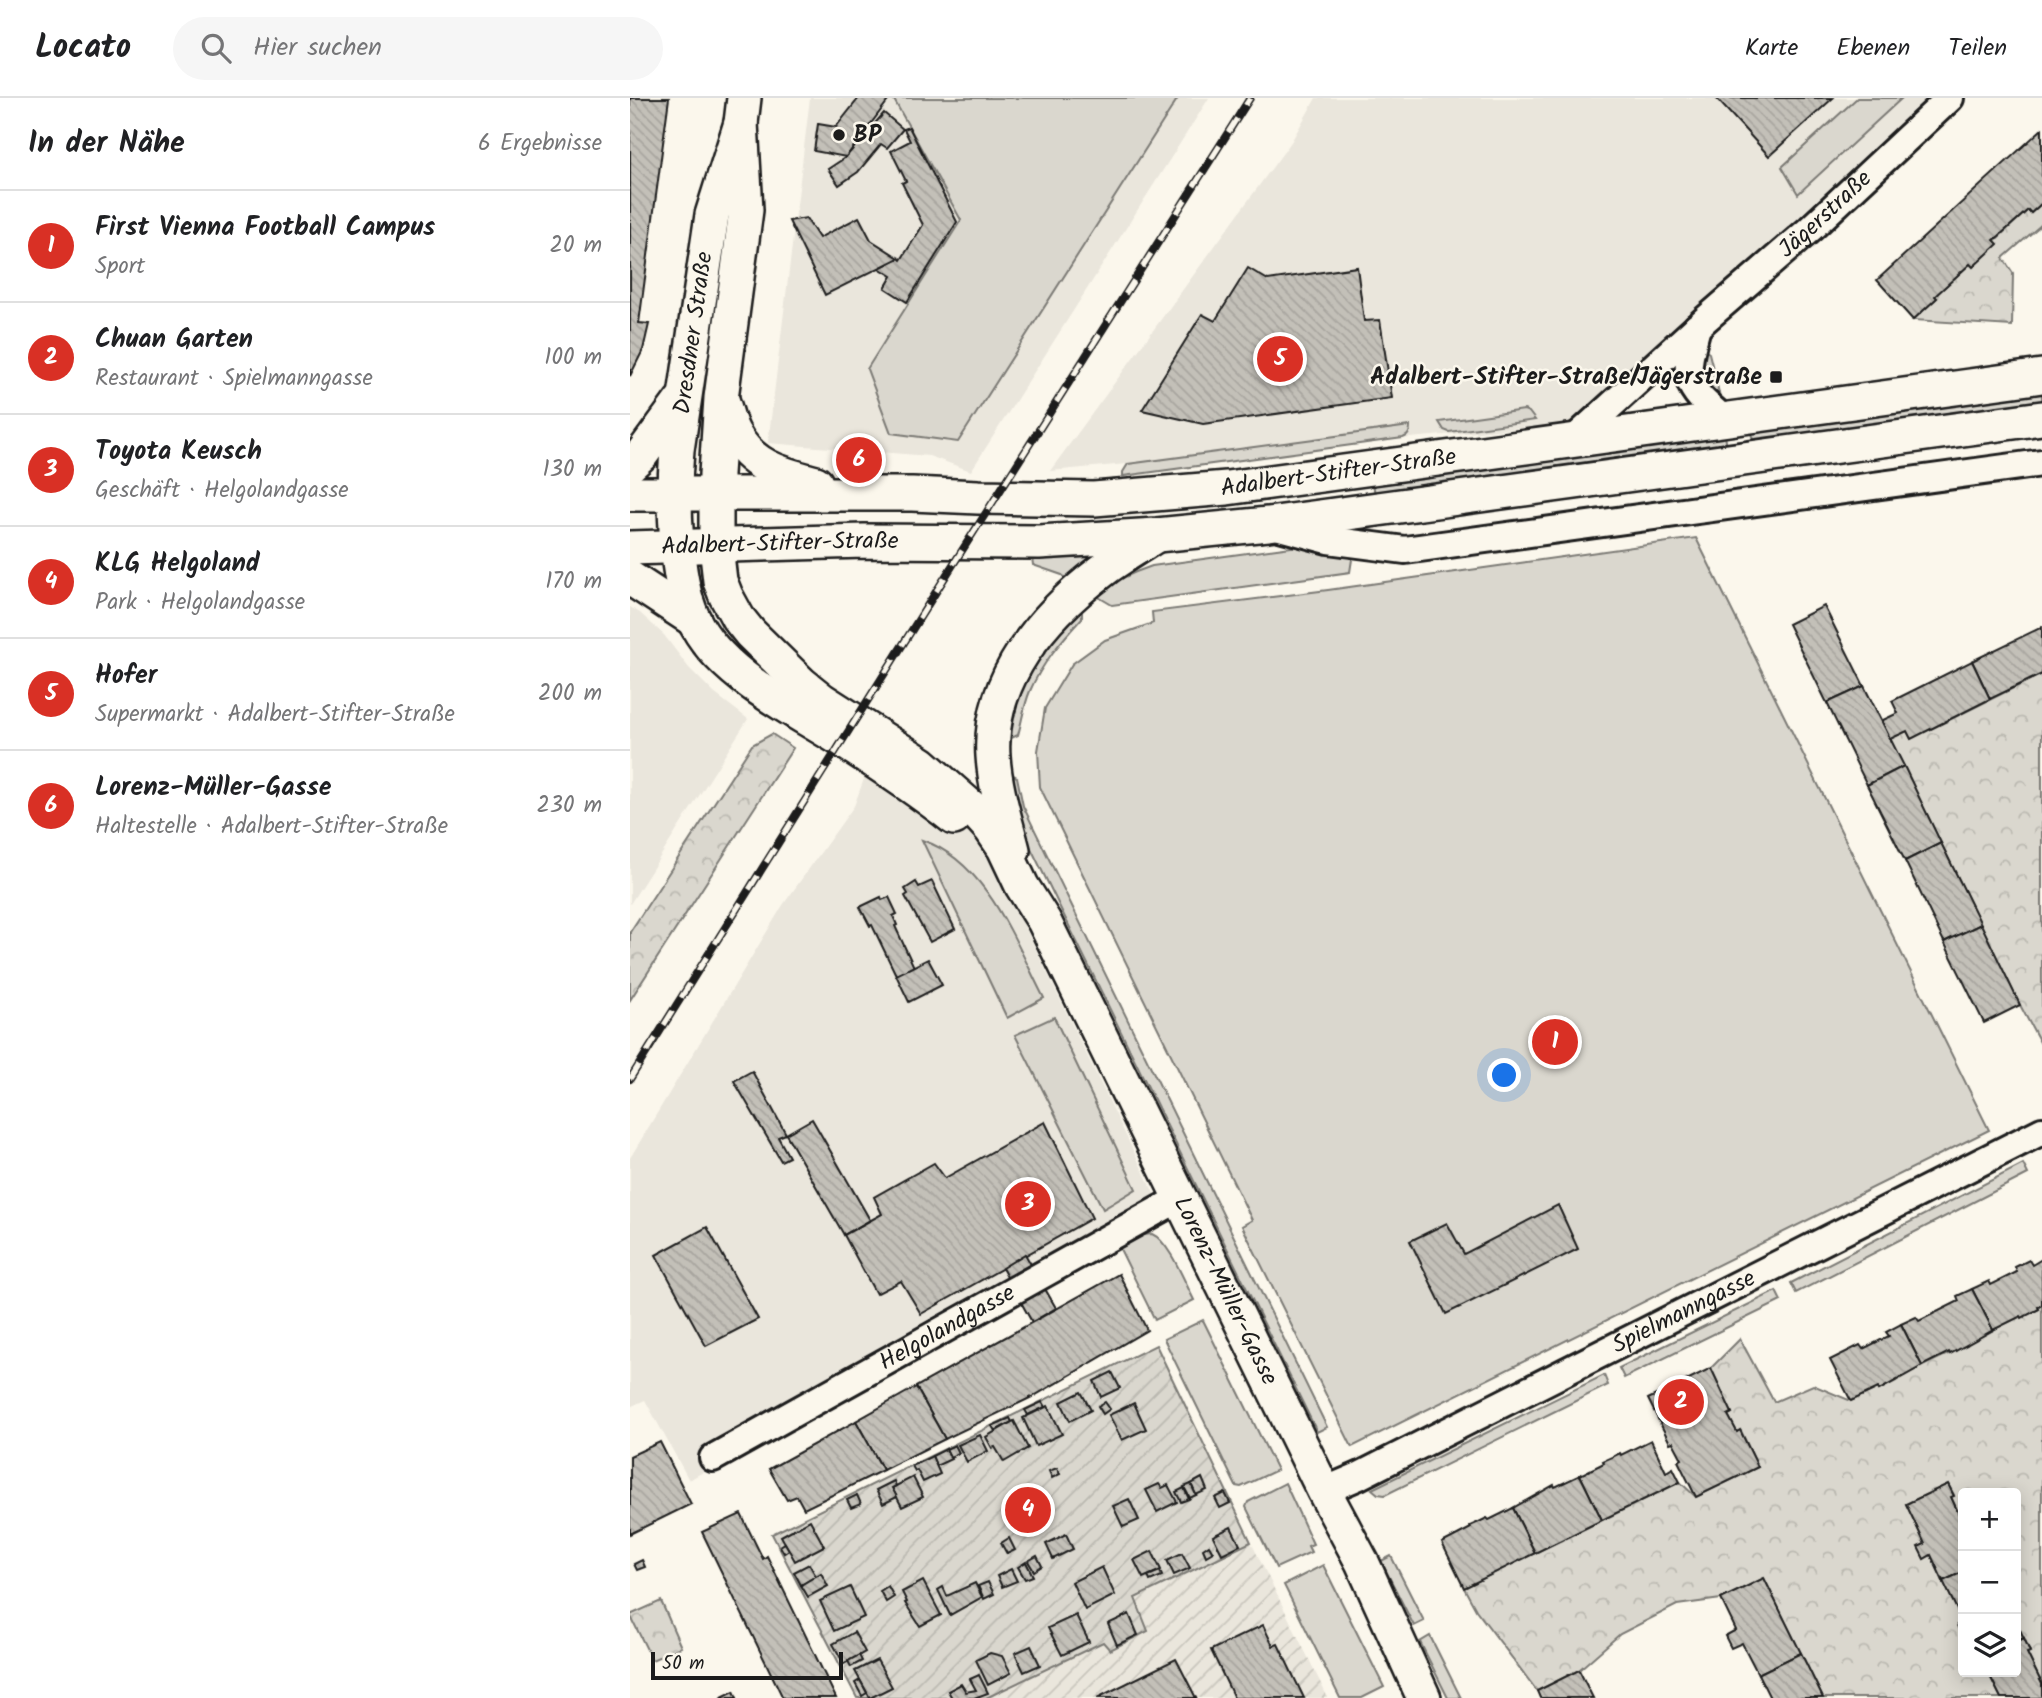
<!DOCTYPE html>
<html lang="de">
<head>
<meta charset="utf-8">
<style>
  :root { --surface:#fff; --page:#f6f6f6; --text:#202124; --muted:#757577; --line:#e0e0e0; --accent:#d93025 }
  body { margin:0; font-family:Kalam,sans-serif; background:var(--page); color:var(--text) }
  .controls { position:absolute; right:21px; bottom:21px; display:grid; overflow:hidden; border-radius:7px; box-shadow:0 4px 18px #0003 }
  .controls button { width:63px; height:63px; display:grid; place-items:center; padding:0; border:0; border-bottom:2px solid var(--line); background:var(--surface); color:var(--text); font:35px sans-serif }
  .scale { position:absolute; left:21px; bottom:18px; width:192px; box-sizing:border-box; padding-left:7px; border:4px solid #1c1c1c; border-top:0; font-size:19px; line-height:24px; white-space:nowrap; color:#1c1c1c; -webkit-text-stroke:5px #fbf7ec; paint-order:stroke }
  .you { position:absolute; left:875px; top:978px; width:24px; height:24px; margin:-18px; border:5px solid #fff; border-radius:50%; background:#1a73e8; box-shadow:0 0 0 10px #1a73e833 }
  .badge { display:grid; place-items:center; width:46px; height:46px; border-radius:50%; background:var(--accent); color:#fff; font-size:23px; font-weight:700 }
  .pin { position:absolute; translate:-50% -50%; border:4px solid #fff; box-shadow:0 2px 7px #0006 }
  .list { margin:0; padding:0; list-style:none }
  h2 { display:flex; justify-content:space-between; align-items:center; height:91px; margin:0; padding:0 28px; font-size:30px }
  h2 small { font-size:23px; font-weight:400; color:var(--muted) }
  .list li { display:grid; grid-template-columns:46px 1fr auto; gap:21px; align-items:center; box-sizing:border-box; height:112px; padding:0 28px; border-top:2px solid var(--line) }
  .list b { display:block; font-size:26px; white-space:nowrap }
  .list p { margin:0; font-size:23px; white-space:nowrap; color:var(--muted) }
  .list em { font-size:23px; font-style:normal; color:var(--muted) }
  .icon { flex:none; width:38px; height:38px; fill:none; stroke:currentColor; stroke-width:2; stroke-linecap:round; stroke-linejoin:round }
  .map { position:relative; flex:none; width:1412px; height:1600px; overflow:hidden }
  header { display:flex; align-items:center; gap:42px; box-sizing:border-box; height:98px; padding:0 35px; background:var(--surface); border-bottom:2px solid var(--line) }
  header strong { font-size:33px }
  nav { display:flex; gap:38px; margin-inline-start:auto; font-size:24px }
  .search { width:490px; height:63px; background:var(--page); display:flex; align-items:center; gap:18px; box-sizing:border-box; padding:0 24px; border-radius:38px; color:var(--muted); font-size:26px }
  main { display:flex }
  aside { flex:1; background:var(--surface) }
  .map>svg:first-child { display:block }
  .built { fill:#eae6dc }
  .industrial { fill:url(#industrial-furrows) }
  .grass { fill:#dad7ce; stroke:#7b7a75; stroke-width:2 }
  .park { fill:url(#park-crowns); stroke:#7b7a75; stroke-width:2 }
  .garden { fill:url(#garden-furrows); stroke:#7b7a75; stroke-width:2 }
  .building { fill:url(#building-back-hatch); stroke:#1c1c1c; stroke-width:2 }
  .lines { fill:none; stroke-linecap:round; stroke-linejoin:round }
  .minor-casing { stroke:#1c1c1c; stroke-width:32 }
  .major-casing { stroke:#1c1c1c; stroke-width:38 }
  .minor { stroke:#fbf7ec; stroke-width:26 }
  .major { stroke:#fbf7ec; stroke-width:33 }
  .rail-casing { stroke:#1c1c1c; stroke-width:8 }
  .rail { stroke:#fbf7ec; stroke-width:5; stroke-dasharray:16; stroke-linecap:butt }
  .poi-dot { fill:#1c1c1c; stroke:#fbf7ec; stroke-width:2.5 }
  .labels { text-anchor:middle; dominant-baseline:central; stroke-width:5; stroke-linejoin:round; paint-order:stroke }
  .poi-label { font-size:24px; font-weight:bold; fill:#1c1c1c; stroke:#fbf7ec; text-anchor:start }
  .street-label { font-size:24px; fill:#1c1c1c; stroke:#fbf7ec }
</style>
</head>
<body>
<header>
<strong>Locato</strong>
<div class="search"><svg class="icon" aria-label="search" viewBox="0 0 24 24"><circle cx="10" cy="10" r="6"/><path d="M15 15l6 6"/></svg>Hier suchen</div>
<nav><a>Karte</a><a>Ebenen</a><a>Teilen</a></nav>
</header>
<main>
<aside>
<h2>In der Nähe<small>6 Ergebnisse</small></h2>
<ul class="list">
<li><span class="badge">1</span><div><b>First Vienna Football Campus</b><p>Sport</p></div><em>20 m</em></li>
<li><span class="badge">2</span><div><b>Chuan Garten</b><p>Restaurant · Spielmanngasse</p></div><em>100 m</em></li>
<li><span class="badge">3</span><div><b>Toyota Keusch</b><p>Geschäft · Helgolandgasse</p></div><em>130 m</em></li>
<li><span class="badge">4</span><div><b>KLG Helgoland</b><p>Park · Helgolandgasse</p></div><em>170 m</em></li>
<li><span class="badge">5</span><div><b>Hofer</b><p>Supermarkt · Adalbert-Stifter-Straße</p></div><em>200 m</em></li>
<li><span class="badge">6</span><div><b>Lorenz-Müller-Gasse</b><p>Haltestelle · Adalbert-Stifter-Straße</p></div><em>230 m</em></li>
</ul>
</aside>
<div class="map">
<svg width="1412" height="1600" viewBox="0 0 1412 1600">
  <defs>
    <pattern id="industrial-furrows" width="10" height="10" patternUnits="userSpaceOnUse" patternTransform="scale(1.75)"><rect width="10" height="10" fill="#eae6dc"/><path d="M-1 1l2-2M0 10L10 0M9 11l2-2" fill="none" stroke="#c8c5bc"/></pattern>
    <pattern id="park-crowns" width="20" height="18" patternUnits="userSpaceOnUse" patternTransform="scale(1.75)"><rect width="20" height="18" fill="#dad7ce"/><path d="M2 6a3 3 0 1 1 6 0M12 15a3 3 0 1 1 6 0" fill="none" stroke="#bab8b0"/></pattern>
    <pattern id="garden-furrows" width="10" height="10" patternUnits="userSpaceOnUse" patternTransform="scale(1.75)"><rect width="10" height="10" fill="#dad7ce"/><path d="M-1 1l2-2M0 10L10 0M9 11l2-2" fill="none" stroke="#bab8b0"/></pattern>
    <pattern id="building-back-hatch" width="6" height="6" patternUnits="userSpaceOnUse" patternTransform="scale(1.75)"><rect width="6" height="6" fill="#c3c0b8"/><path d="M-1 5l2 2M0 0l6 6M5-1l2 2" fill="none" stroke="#a7a49e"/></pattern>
  </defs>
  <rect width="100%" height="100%" fill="#fbf7ec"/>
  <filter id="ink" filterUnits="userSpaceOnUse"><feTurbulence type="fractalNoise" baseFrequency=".0143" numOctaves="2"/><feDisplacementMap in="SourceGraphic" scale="14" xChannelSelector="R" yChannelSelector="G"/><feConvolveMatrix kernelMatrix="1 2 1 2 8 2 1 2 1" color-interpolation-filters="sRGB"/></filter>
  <g filter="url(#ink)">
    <g class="built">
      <polygon points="180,0 579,0 341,373 299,358 138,345"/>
      <polygon points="686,0 1298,0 945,325 420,373 661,44"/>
      <polygon points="0,509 10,515 34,537 59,570 84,595 118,621 0,806"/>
      <polygon points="244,654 346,728 533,1114 59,1382 15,1302 0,1309 0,1060 153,807 224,708"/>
    </g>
    <polygon class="industrial" points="621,1444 698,1600 356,1600 473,1544 518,1533 505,1501"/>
    <g class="grass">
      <polygon points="263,0 548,0 328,344 261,335 237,271 331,122"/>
      <polygon points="1227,0 1272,0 1168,96 1152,69"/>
      <path d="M1073,251L1079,255L1089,295C1067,284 1071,272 1073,251Z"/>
      <polygon points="1412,292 1412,306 1124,345 1120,332"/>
      <polygon points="894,312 899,314 905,322 819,334 814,332 809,324"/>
      <path d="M780,328C780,334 779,338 773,340L493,378V374L498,366Z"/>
      <polygon points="1095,337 1097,350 745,398 743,384"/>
      <polygon points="1066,440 1359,1032 722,1349 612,1128 622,1122 410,689 408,653 415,610 442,566 475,542 523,525 522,514 698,492"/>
      <path d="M676,447L723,455L720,474L482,507L465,497C483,483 501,475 522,468Z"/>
      <polygon points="461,457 465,460 439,483 432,477 403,467 402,459"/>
      <path d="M445,513L452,515V520C432,542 412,565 400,593C394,607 392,623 388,637L377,642L382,608L410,554Z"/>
      <polygon points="381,676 387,679 393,708 697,1329 687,1334 395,738 386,717"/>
      <path d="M292,742C357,764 385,844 414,900L377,920Z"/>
      <polygon points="424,919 506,1091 473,1111 385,937"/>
      <polygon points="1393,1066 1398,1076 1166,1195 1161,1185"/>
      <path d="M522,1136C539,1143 555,1185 564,1202L525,1222L489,1149L514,1137Z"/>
      <polygon points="1146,1193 1151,1203 994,1280 989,1270"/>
      <polygon points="573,1222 647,1372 611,1389 606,1388 534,1241"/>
      <polygon points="974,1277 978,1287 755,1397 748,1396 742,1391"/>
      <polygon points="655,1385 683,1446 678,1448 681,1454 646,1470 616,1409 618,1404"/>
      <polygon points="761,1458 794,1523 784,1528 751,1463"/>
      <polygon points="693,1467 754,1589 732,1600 710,1600 654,1487"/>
      <polygon points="800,1538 831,1600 818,1600 790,1544"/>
    </g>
    <g class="park">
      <polygon points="1412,105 1412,126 1373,160 1383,175 1382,228 1283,222 1307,200 1305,198 1398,112 1401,115"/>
      <polygon points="1412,576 1412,948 1390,907 1260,641 1277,633 1281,641"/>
      <polygon points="142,636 163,650 0,902 0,834 122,647"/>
      <polygon points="1412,1207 1412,1586 1397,1555 1400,1553 1386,1524 1386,1395 1333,1395 1333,1425 1321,1399 1324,1397 1318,1386 1276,1406 1295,1446 1289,1449 1294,1460 1301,1457 1333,1524 1327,1527 1333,1538 1333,1574 1358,1574 1371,1600 1193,1600 1134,1480 1091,1501 1047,1507 990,1536 949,1572 907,1593 846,1512 834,1490 1050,1384 1066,1399 1128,1369 1111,1333 1107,1334 1098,1317 1102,1315 1081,1270 1110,1241 1144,1304 1183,1287 1221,1303 1248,1290 1249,1292 1266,1283 1265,1281 1337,1247 1336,1245 1391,1218 1392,1219 1409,1211 1408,1209"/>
      <polygon points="31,1503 51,1549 22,1562 0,1517"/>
    </g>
    <polygon class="garden" points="526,1247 621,1444 505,1500 518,1533 480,1552 473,1544 356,1600 227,1600 142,1436"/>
    <g class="building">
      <polygon points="0,0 39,0 9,225 19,226 13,252 0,278"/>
      <polygon points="229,0 260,0 216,59 184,53 188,26 206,29"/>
      <polygon points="1086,0 1203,0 1139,58"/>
      <polygon points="254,15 273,31 257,50 251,46 228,74 209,87 198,71 216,59"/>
      <polygon points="279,29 327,124 277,204 255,190 262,178 249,170 269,160 271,162 293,127 272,85 276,83 261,53 280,43 274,31"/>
      <polygon points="1412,31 1412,105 1401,115 1398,112 1369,138 1364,142 1368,146 1343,169 1340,166 1305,198 1307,200 1283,222 1247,182"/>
      <polygon points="229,119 241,142 269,160 195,197 159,123 176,120 189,140"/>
      <polygon points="727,169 734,223 750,222 762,300 573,326 512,312 572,216 585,223 618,170 638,182"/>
      <polygon points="1194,508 1234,588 1197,605 1158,526"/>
      <polygon points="1412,529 1412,576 1360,601 1342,563"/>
      <polygon points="1342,563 1360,601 1281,641 1277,633 1260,641 1251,623 1268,615 1262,603"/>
      <polygon points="1234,588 1274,668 1237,687 1197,605"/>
      <polygon points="1274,668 1311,745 1275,763 1237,687"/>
      <polygon points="1311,745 1351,826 1314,844 1275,763"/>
      <polygon points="302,783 325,831 300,844 275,798 278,796 275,791 286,784 289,789"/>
      <polygon points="251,799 252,802 259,799 267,816 263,818 267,827 265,828 284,869 266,877 242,827 240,828 230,809"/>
      <polygon points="1351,826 1390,907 1354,925 1314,844"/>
      <polygon points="298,861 312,887 279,904 266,877"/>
      <polygon points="122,973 156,1036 148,1039 159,1059 151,1063 104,983"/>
      <polygon points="182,1021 240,1122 214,1137 156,1036"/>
      <polygon points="415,1024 462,1120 291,1216 271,1183 246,1196 214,1137 252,1116 244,1099 304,1065 315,1080"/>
      <polygon points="928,1107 948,1151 816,1216 780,1143 817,1125 834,1156"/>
      <polygon points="77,1129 128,1221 76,1248 26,1157"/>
      <polygon points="395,1156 426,1210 402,1224 372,1170"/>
      <polygon points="1412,1161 1412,1207 1408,1209 1409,1211 1392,1220 1391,1218 1363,1232 1342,1191 1359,1183 1361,1187 1387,1174 1385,1169 1399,1162 1402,1167"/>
      <polygon points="489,1176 517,1232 404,1298 315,1341 286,1289"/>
      <polygon points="1342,1191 1363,1232 1320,1256 1319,1254 1292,1268 1271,1226 1286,1219 1289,1223 1329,1203 1327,1198"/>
      <polygon points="1271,1226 1292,1268 1249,1292 1248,1290 1221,1303 1200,1262 1230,1247 1233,1251 1259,1238 1256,1234"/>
      <polygon points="1081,1270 1102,1315 1098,1317 1107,1334 1110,1332 1128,1369 1066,1399 1048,1363 1052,1361 1043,1344 1040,1345 1018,1301"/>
      <polygon points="482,1274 490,1290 471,1299 464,1283"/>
      <polygon points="286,1289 315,1341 253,1372 226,1323"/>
      <polygon points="451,1294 461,1312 440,1323 431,1304"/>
      <polygon points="412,1304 415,1309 398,1317 395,1312"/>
      <polygon points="475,1304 480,1311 473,1316 468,1308"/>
      <polygon points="504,1305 516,1331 492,1342 479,1317"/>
      <polygon points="418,1308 432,1336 406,1348 393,1320"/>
      <polygon points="380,1320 382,1324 365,1333 362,1328"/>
      <polygon points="226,1323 253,1372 174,1411 167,1398 157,1402 139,1371"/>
      <polygon points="384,1323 398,1350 374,1364 365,1349 362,1350 356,1339"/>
      <polygon points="350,1337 358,1353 337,1364 328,1347"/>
      <polygon points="1021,1342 1036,1374 1043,1370 1050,1384 972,1422 950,1377 974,1365 973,1363 982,1359 990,1355 991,1357"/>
      <polygon points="30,1344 61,1406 0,1436 0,1358"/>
      <polygon points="325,1347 329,1355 320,1359 316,1351"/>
      <polygon points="316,1351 321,1361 306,1368 302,1358"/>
      <polygon points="302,1358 310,1376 293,1384 287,1372 285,1373 282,1368"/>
      <polygon points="427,1370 430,1376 422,1380 419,1373"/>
      <polygon points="950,1377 972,1422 905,1455 883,1410 924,1387 925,1389"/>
      <polygon points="283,1379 293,1399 272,1409 262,1390"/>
      <polygon points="572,1380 577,1392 566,1397 561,1386"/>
      <polygon points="264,1383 266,1388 262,1390 267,1399 253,1406 246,1392"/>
      <polygon points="529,1386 532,1390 538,1387 547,1404 527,1414 516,1392"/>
      <polygon points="561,1386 566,1397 560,1400 554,1389"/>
      <polygon points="1318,1386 1324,1398 1321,1399 1333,1425 1333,1474 1313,1483 1301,1457 1294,1461 1288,1449 1295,1446 1276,1406"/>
      <polygon points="554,1390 559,1401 551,1404 546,1394"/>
      <polygon points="595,1395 600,1405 590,1410 585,1400"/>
      <polygon points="227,1397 231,1406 221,1410 217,1402"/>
      <polygon points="499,1401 509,1422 493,1429 483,1408"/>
      <polygon points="883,1410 905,1455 834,1490 812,1445 841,1430 840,1428 849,1424 857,1420 859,1422"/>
      <polygon points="111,1416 133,1461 137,1458 206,1600 153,1600 72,1434"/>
      <polygon points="180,1422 194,1448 165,1463 151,1438"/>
      <polygon points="601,1429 610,1447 592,1456 583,1438"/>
      <polygon points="436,1436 443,1451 423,1461 416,1446"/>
      <polygon points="379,1440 385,1452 377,1456 371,1445"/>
      <polygon points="155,1445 159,1452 154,1455 150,1448"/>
      <polygon points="579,1447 583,1454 576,1458 573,1451"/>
      <polygon points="522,1453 531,1472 513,1480 504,1462"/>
      <polygon points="552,1455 560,1470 544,1477 537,1462"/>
      <polygon points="407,1458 412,1468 404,1473 398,1463"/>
      <polygon points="12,1462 15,1469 7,1472 4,1466"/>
      <polygon points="396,1464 403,1478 395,1481 388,1469"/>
      <polygon points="179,1466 186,1478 171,1487 164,1474"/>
      <polygon points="472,1469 485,1497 455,1512 442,1484"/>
      <polygon points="381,1471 387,1483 372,1489 367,1478"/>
      <polygon points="530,1473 532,1478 520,1483 518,1478"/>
      <polygon points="1333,1474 1333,1538 1332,1538 1327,1527 1333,1524 1313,1483"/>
      <polygon points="191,1475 198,1488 178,1499 171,1487"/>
      <polygon points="1134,1480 1171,1555 1128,1576 1112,1545 1101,1550 1095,1538 1106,1532 1091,1501"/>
      <polygon points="293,1483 311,1517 290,1528 275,1505 277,1504 272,1494"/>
      <polygon points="358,1484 364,1496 354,1501 348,1488"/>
      <polygon points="345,1485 352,1499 320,1517 308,1492 313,1489 317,1498"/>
      <polygon points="258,1488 264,1499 256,1504 250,1493"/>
      <polygon points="220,1489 234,1519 204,1533 190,1503"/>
      <polygon points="499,1516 508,1537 487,1547 478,1526"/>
      <polygon points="446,1517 459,1544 432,1557 418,1530"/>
      <polygon points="1386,1524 1394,1540 1386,1544"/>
      <polygon points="633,1527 643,1548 648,1546 674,1600 604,1600 581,1552"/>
      <polygon points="224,1534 235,1554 214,1566 203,1546"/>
      <polygon points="1394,1540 1400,1554 1397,1555 1412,1586 1412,1600 1371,1600 1358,1574 1386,1574 1386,1544"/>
      <polygon points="401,1548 410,1567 394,1574 385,1555"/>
      <polygon points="360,1555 372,1558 381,1575 358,1587 346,1562"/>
      <polygon points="1171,1555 1193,1600 1140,1600 1128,1576"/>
      <polygon points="229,1557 232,1563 221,1569 218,1563"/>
      <polygon points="546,1561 566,1600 467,1600"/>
      <polygon points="247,1562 262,1589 240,1600 225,1573"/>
      <polygon points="949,1572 963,1600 910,1600 907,1593"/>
      <polygon points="349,1577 358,1595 344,1600 322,1600 318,1593 331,1586 336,1594 346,1592 340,1581"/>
      <polygon points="230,1582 237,1595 232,1598 225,1585"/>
      <polygon points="104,1593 107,1600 90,1600"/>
    </g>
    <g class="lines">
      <defs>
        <g id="minor">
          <path d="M1067,229C1053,282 1053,287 1095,322"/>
          <path id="s1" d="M942,343L1076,221L1180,131L1320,0"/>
          <polyline points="646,428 698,442 775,452 1412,365"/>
          <path id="s2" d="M83,1360L550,1100"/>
          <path id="s3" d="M694,1393L729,1378L1412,1033"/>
        </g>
        <g id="major">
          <path d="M114,0L111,25L82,117L47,352C43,397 44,479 63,520C88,575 161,610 210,641C249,666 287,691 324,720"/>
          <path id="s4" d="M111,25L116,112L91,300L86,376V448L90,483L96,498L108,520L120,535L172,586L192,602L292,666L341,709L361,731L374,750L392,788L414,823L694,1393L732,1464L794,1600"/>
          <path d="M92,302C96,312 98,324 103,334C121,369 152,376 186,385"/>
          <polyline points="0,367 12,356 51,303"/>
          <path id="s5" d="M0,396H282L348,399L464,401L597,390L1412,278"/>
          <path id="s6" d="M0,450L234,443L409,444L527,437L638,426L1412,320"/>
          <polyline points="0,480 64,522"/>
          <path d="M383,752C375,721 365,690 363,658C358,581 414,517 472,473C489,460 507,450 525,438"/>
        </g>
      </defs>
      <use href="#minor" class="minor-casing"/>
      <use href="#major" class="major-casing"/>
      <use href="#minor" class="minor"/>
      <use href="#major" class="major"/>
      <defs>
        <polyline id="rail" points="0,981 319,473 620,0"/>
      </defs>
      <use href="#rail" class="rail-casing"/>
      <use href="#rail" class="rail"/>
    </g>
  </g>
  <g class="poi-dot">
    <circle cx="209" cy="37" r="7"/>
    <rect x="1139" y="272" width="14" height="14" rx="3.5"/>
  </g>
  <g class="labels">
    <g class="poi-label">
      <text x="223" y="37">BP</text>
      <text x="1132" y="279" text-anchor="end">Adalbert-Stifter-Straße/Jägerstraße</text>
    </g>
    <g class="street-label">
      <text stroke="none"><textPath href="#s1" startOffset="340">Jägerstraße</textPath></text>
      <text transform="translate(64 235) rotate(-82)">Dresdner Straße</text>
      <text stroke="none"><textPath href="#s5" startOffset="710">Adalbert-Stifter-Straße</textPath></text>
      <text stroke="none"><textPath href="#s6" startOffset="150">Adalbert-Stifter-Straße</textPath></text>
      <text stroke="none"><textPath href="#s4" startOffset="1351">Lorenz-Müller-Gasse</textPath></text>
      <text stroke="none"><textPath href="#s3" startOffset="402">Spielmanngasse</textPath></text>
      <text stroke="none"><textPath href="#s2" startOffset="268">Helgolandgasse</textPath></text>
    </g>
  </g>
</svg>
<div class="controls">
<button>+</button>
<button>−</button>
<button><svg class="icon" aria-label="layers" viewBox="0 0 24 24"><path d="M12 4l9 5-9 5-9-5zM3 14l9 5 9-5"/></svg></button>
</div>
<div class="scale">50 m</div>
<div class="you"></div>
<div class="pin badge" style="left:925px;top:944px">1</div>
<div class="pin badge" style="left:1051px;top:1304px">2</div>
<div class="pin badge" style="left:398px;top:1106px">3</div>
<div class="pin badge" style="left:398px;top:1412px">4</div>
<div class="pin badge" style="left:650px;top:261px">5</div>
<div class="pin badge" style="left:229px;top:362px">6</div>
</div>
</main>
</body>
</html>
